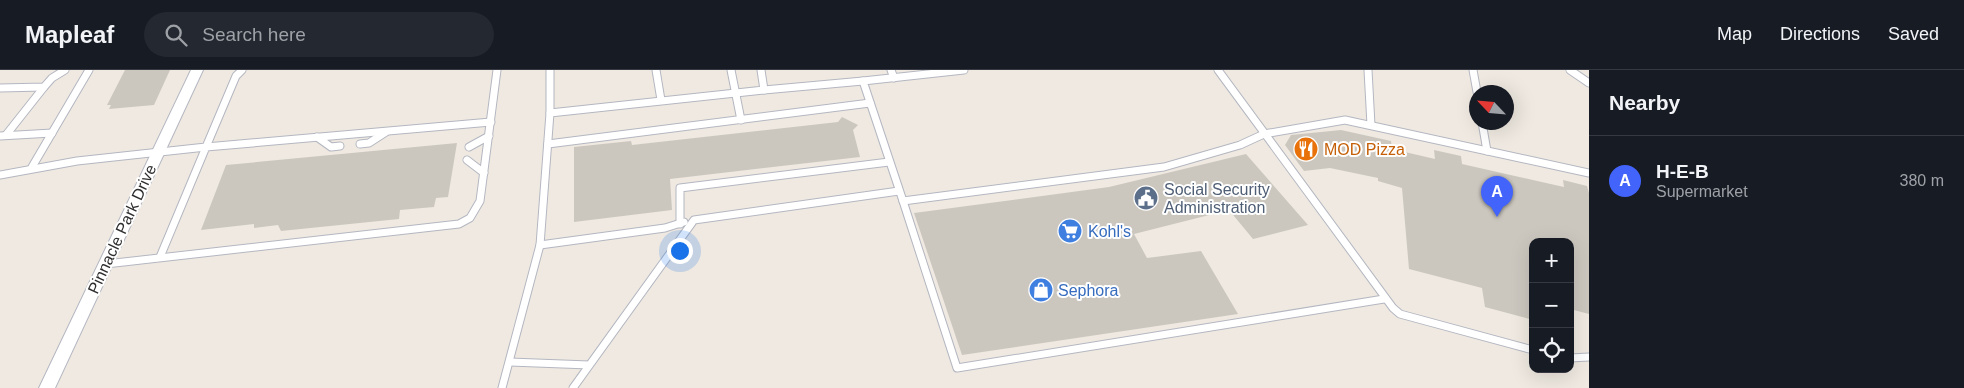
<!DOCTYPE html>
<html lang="en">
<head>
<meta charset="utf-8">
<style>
  :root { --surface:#171b24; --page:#242831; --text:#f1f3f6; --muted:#9ea1a6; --line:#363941; --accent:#4264fb }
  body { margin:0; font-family:Arial,sans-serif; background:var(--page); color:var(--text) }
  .controls { position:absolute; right:15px; bottom:15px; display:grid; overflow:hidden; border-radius:10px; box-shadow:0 5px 20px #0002 }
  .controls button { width:45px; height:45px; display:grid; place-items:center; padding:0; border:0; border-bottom:1px solid var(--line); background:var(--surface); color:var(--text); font:25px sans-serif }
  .compass { position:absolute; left:1469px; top:15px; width:45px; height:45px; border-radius:50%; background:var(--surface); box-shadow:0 5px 20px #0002; rotate:296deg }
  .you { position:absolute; left:679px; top:180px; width:18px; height:18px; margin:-12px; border:4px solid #fff; border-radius:50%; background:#1a73e8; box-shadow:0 0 0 8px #1a73e833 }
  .badge { display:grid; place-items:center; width:32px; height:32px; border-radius:50%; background:var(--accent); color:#fff; font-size:16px; font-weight:700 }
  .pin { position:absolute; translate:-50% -41px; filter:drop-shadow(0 1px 2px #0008) }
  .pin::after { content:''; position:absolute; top:26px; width:18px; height:15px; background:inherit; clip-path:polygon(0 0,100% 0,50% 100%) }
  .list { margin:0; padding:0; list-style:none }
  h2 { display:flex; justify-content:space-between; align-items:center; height:65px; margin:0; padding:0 20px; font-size:21px }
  h2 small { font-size:16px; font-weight:400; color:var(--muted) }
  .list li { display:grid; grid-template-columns:32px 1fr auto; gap:15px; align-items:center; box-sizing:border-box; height:90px; padding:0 20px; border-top:1px solid var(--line) }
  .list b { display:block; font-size:19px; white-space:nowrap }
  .list p { margin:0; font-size:16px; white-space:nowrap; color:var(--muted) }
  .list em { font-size:16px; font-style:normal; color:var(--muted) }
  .icon { flex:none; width:28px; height:28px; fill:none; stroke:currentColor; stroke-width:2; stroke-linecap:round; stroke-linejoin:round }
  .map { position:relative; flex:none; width:1589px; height:318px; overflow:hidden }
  header { display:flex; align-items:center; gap:30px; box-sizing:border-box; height:70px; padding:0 25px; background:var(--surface); border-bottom:1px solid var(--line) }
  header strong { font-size:24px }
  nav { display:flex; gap:28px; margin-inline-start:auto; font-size:18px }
  .search { width:350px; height:45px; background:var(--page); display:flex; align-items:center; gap:12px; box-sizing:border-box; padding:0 18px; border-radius:28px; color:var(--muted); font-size:19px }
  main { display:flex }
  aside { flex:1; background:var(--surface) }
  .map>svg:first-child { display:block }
  .building { fill:#cbc7bf }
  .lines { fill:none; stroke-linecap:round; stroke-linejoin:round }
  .service-casing { stroke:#b4b7c1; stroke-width:9 }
  .minor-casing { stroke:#b4b7c1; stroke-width:2 }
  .service { stroke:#fff; stroke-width:7 }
  .minor { fill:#fff; fill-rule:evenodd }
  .labels { text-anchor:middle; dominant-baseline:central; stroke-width:4; stroke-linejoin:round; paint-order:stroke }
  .food-label { font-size:16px; fill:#c56008; stroke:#fff; text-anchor:start }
  .service-label { font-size:16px; fill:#4e5e75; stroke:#fff; text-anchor:start }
  .street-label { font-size:16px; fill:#2e2e2e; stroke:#fff }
  .shop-label { font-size:16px; fill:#366cbe; stroke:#fff; text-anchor:start }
</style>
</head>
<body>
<header>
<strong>Mapleaf</strong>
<div class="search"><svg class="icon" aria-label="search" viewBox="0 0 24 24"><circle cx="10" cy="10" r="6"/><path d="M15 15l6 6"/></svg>Search here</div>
<nav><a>Map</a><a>Directions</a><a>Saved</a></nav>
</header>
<main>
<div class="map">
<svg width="1589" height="318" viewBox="0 0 1589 318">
  <rect width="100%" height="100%" fill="#efe9e1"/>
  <g class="building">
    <polygon points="125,0 170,0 154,35 109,39 111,35 107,35"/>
    <polygon points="842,47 858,55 853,60 860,87 670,109 672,140 574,152 574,77 631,71 632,75 838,52"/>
    <polygon points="1341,60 1391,71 1392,79 1435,89 1434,80 1461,86 1462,94 1564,117 1563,110 1587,116 1589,123 1589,244 1570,239 1570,172 1533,172 1533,250 1485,237 1482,218 1409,199 1402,118 1378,111 1378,108 1330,98 1304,101 1285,75 1291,65"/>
    <polygon points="457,73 448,127 436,128 434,137 400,140 399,149 281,161 278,155 254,158 254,154 201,160 226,95"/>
    <polygon points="1246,84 1308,155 1253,169 1229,140 1134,164 1147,188 1201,181 1238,244 962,285 914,143 1109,117"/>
  </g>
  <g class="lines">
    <defs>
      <g id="service">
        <polyline points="550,0 550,43"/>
        <polyline points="656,0 661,30"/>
        <polyline points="731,0 741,50"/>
        <polyline points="891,0 894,8"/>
        <polyline points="964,0 863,11 903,131 1164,97 1240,75 1264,64 1345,50 1589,103"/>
        <polyline points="1218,0 1393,238 1400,244 1533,280"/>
        <polyline points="1368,0 1371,55"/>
        <polyline points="1473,0 1477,22"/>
        <polyline points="1570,0 1589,13"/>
        <polyline points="0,18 44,17 52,8 65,0"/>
        <polyline points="764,20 863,11"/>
        <polyline points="1482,52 1487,81"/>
        <polyline points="6,65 44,17"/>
        <polyline points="0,66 52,63"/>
        <polyline points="317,67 331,77 340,76"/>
        <polyline points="360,74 369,73 386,62"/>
        <polyline points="548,74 870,33"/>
        <polyline points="469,77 489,66"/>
        <polyline points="467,90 484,103"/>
        <polyline points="32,97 89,0"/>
        <polyline points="0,105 77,91 206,77 236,6 242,0"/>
        <polyline points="903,131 957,298 1384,229"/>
        <polyline points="680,154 680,118 889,92"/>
        <polyline points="540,175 665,158 684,152"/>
        <polyline points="160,187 206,77 491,52"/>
        <polyline points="106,194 459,154 470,148 480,131 497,0"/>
        <polyline points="1570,288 1589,287"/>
        <polyline points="510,292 589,295"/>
        <polyline points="502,318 540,175 550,43 764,20 761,0"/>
        <polyline points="573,318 694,150 899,121"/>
      </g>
      <polygon id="minor" points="191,0 203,0 55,318 39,318"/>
    </defs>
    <use href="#service" class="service-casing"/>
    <use href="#minor" class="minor-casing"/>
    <use href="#service" class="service"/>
    <use href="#minor" class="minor"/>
  </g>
  <defs>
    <symbol id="restaurant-disc" viewBox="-11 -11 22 22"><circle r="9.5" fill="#e8710a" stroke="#fff"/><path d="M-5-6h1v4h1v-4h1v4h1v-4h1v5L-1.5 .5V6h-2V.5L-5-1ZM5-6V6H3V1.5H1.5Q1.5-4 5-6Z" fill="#fff"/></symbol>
    <symbol id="civic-disc" viewBox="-11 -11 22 22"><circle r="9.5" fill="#5c6f8a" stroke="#fff"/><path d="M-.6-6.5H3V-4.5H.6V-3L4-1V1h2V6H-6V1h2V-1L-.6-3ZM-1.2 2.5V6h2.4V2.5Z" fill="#fff"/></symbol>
    <symbol id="supermarket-disc" viewBox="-11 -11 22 22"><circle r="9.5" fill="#3f7fe0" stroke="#fff"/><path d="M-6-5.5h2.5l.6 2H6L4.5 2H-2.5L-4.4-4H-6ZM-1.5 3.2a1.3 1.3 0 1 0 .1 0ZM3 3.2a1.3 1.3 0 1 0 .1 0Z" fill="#fff"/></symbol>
    <symbol id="shop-disc" viewBox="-11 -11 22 22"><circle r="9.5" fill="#3f7fe0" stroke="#fff"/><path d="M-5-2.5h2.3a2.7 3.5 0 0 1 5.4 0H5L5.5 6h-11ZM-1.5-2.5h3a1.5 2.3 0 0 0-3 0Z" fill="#fff"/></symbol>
  </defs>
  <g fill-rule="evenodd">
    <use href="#restaurant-disc" x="1292" y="65" width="28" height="28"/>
    <use href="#civic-disc" x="1132" y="114" width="28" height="28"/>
    <use href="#supermarket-disc" x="1056" y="147" width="28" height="28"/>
    <use href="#shop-disc" x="1027" y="206" width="28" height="28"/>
  </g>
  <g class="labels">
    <g class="food-label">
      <text x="1324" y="79">MOD Pizza</text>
    </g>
    <g class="service-label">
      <text x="1164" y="119">Social Security<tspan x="1164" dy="18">Administration</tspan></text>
    </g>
    <g class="street-label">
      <text transform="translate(122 159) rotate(-65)">Pinnacle Park Drive</text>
    </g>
    <g class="shop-label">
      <text x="1088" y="161">Kohl's</text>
      <text x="1058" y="220">Sephora</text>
    </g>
  </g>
</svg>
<div class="controls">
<button>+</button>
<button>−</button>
<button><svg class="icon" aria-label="locate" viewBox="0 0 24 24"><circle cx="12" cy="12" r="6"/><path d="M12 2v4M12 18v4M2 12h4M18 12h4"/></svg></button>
</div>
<svg class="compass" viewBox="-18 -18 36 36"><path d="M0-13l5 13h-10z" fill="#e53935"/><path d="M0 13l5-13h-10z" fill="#9ea1a6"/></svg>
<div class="you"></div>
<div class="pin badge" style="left:1497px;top:147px">A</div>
</div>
<aside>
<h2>Nearby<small></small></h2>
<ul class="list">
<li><span class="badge">A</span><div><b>H-E-B</b><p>Supermarket</p></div><em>380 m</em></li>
</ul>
</aside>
</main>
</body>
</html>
